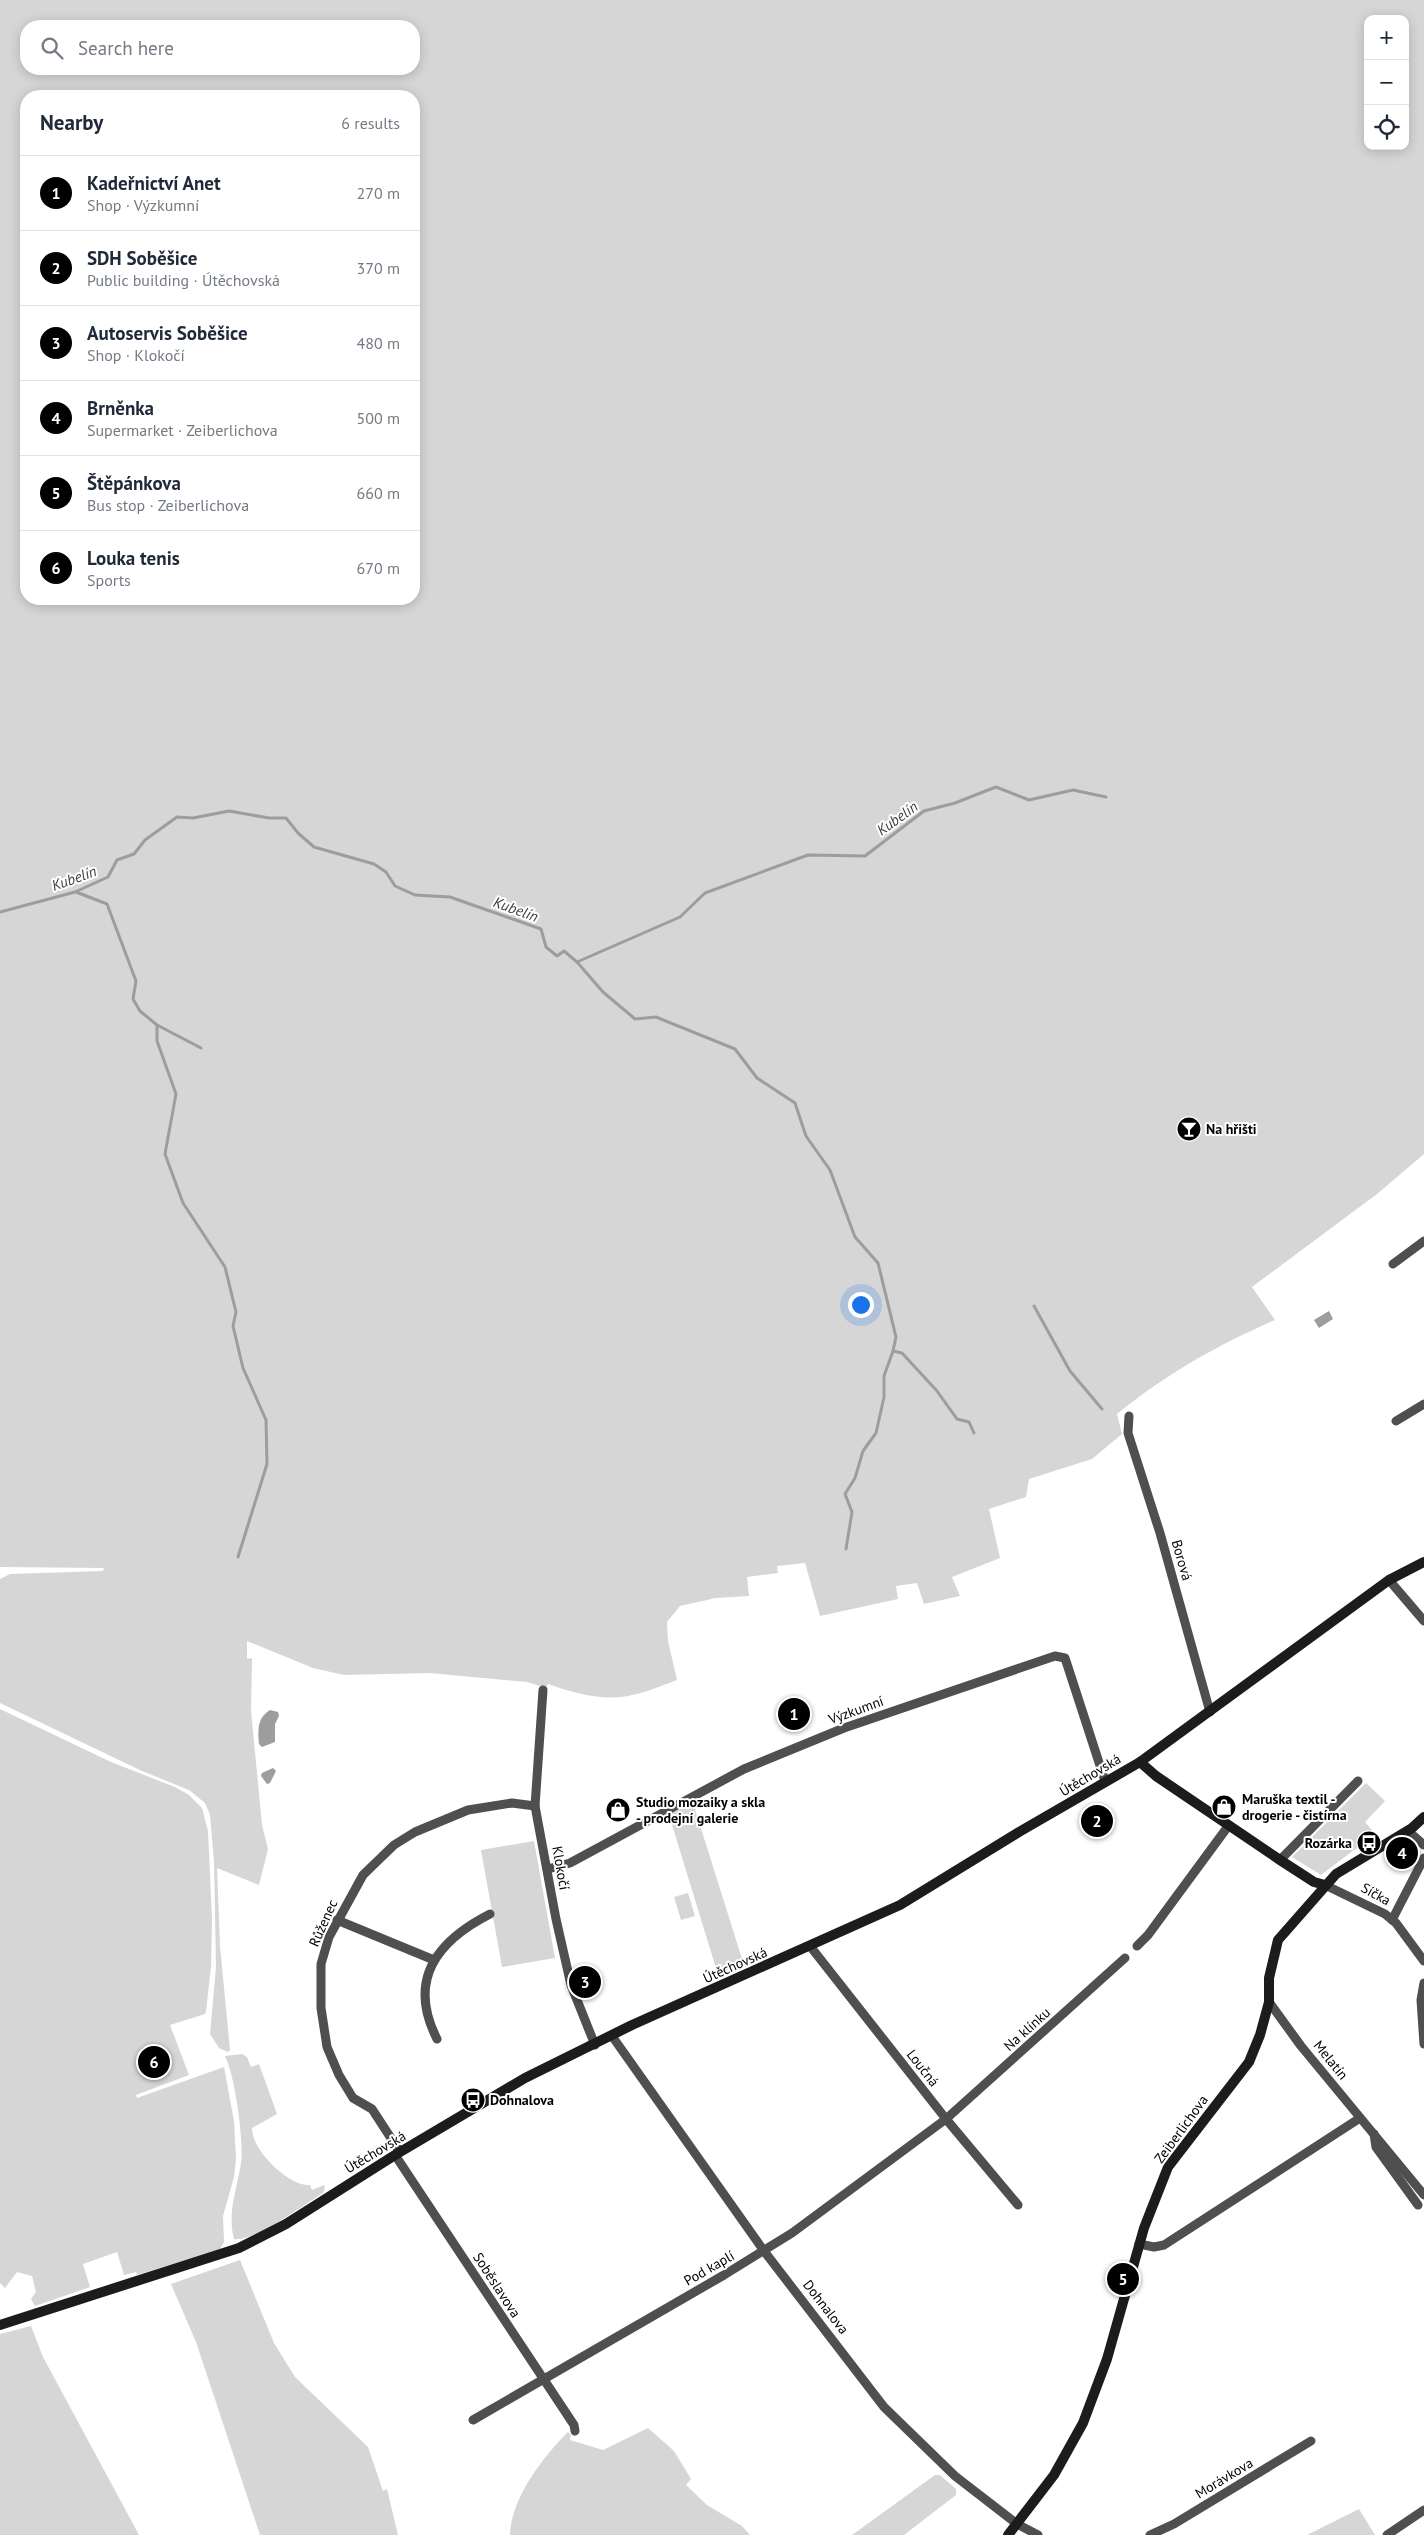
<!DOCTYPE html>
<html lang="en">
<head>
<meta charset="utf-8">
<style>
  :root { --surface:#fff; --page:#f2f2f3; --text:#1f2937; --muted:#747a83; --line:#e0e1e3; --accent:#000 }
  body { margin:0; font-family:"PT Sans",sans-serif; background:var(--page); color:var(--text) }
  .controls { position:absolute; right:15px; top:15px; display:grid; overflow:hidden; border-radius:10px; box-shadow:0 2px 12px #0003 }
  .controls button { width:45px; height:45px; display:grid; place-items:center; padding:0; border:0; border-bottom:1px solid var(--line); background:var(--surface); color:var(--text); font:25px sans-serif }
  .you { position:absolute; left:860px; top:1304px; width:18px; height:18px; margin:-12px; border:4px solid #fff; border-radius:50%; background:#1a73e8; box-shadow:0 0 0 8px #1a73e833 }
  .badge { display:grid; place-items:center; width:32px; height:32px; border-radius:50%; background:var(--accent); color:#fff; font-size:16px; font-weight:700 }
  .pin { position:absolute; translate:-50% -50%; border:2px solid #fff; box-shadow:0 1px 5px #0006 }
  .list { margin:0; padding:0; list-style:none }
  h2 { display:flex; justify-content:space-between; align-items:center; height:65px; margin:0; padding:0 20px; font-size:21px }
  h2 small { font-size:16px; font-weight:400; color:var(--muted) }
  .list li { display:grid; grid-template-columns:32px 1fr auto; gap:15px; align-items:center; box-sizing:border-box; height:75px; padding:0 20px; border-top:1px solid var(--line) }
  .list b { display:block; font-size:19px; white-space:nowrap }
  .list p { margin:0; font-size:16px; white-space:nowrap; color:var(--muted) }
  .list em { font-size:16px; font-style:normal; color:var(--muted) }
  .icon { flex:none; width:28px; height:28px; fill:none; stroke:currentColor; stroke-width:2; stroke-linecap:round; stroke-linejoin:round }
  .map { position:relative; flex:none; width:1424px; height:2535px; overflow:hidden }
  .search { position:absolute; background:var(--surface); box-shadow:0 2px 12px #0003; left:20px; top:20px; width:400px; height:55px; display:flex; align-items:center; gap:12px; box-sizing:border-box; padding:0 18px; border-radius:20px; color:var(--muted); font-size:19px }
  .panel { position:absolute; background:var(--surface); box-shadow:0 2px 12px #0003; left:20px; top:90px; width:400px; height:515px; border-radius:20px }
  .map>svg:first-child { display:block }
  .green { fill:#d6d6d6; fill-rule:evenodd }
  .water { fill:#9d9d9d }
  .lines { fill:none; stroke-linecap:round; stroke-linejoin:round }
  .stream { stroke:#9d9d9d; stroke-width:3 }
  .street { stroke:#4f4f4f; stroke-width:9 }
  .secondary { stroke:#1c1c1c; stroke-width:10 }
  .labels { text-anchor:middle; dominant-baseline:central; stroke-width:4; stroke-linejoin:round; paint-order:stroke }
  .poi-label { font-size:14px; font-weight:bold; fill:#000; stroke:#fff; text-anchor:start }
  .street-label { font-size:14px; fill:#000; stroke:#fff }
  .water-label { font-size:15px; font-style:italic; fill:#3e3e3e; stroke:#fff }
</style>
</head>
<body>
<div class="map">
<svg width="1424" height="2535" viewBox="0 0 1424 2535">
  <rect width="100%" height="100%" fill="#fff"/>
  <g class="green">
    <path d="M0,0H1424V1154L1377,1194L1252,1287L1275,1320C1216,1346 1168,1373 1117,1414L1122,1434L1092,1459L1029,1479L1026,1497L989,1509L1000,1558L952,1577L960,1596L924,1604L917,1583L896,1586L898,1599L820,1616L805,1563L777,1566L778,1573L747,1577L749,1596L716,1598L680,1606L667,1622L668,1641L677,1680C663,1685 648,1692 632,1695C604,1702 574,1693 548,1684L546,1688L527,1682L430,1673L344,1675L313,1668L247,1641V1659L252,1658L251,1711L262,1825L268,1849L259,1885L217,1868L220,1946L230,2050L228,2052L219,2048L210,2034L216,1967L214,1861L210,1815L205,1803L189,1790L142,1771L0,1703V1579L10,1574L103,1571L104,1568L0,1567ZM1368,19H1405V146H1368ZM26,26H414V69H26ZM26,96H414V599H26Z"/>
    <polygon points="0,1709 111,1762 175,1787 189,1795 202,1808 208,1831 212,1919 211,1967 206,2011 205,2014 170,2025 189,2075 136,2095 137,2098 224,2067 234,2121 236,2159 234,2177 223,2216 224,2242 220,2249 137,2275 136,2272 124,2275 117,2252 83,2264 90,2287 35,2306 31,2299 36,2292 32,2276 17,2272 5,2288 0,2283"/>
    <polygon points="1366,1783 1385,1801 1365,1822 1378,1837 1354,1850 1321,1875 1292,1857"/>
    <polygon points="693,1803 744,1965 719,1978 669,1815"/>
    <polygon points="534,1841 555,1958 502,1967 481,1850"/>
    <polygon points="688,1893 695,1916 681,1920 674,1897"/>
    <path d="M242,2054L247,2057L251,2067L259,2064L277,2114L252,2128C251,2149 289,2187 310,2185L312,2190L324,2185L325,2188L323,2193C305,2204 254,2242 234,2239C227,2212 237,2190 241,2163C244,2140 235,2076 225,2056Z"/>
    <polygon points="240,2260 274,2343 295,2377 368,2447 383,2491 387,2489 398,2535 260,2535 196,2342 171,2284"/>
    <polygon points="31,2326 43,2357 139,2535 0,2535 0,2334"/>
    <path d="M648,2428L674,2451L691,2479L686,2485L707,2505L742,2526L750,2535H510C511,2498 543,2457 568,2432L571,2435L570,2440L603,2450Z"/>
    <polygon points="935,2475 940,2475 956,2489 956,2495 904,2535 852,2535"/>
    <polygon points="1359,2509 1375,2535 1307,2535"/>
  </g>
  <g class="water">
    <polygon points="1329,1311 1333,1319 1319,1328 1314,1320"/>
    <path d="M270,1710L278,1712L279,1716L275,1724V1742L262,1747L259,1744C258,1730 257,1718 270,1710Z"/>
    <polygon points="273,1768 276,1771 270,1783 267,1784 261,1776 262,1773"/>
  </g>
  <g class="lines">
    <g class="stream">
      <polyline points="76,892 107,904 136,981 133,999 140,1011 157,1025 157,1041 176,1094 165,1154 183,1203 225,1267 236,1312 233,1326 243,1368 266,1420 267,1464 238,1557"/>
      <polyline points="0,912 75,892 108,877 117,860 134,854 145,840 177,817 193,818 229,811 269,818 286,818 298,833 314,847 374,864 386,872 395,886 415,895 450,897 541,929 546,947 557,956 564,951 577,962 680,917 705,893 808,855 865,856 924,811 955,803 996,787 1029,800 1073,790 1106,797"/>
      <polyline points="577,962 603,992 635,1019 656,1017 735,1049 757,1078 795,1103 806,1136 830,1170 855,1237 878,1263 896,1337 893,1351 884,1376 884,1397 876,1433 863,1451 855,1478 845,1494 852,1512 846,1549"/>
      <polyline points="157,1025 201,1048"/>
      <polyline points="1034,1306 1070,1371 1102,1409"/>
      <polyline points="893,1351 902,1353 937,1391 957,1419 969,1422 974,1433"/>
    </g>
    <g class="street">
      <polyline points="1393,1264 1424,1241"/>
      <polyline points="1129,1416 1128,1433 1160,1533 1210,1712"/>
      <polyline points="1396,1421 1424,1404"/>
      <polyline points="1389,1580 1424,1621"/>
      <polyline points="543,1690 535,1806 556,1919 571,1985 595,2045"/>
      <polyline points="1408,1831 1424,1845"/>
      <polyline points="1280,1860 1358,1781"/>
      <polyline points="548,1869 570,1863 744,1769 844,1728 1055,1656 1065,1658 1105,1781"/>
      <polyline points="1325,1885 1385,1914 1396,1923 1424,1961"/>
      <polyline points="337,1920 434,1960"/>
      <polyline points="1392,1920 1424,1858"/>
      <polyline points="810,1946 946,2119 1018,2205"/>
      <polyline points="1137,1946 1148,1935 1229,1825"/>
      <polyline points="1424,1983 1421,2000 1424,2044"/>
      <polyline points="1269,2002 1301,2046 1424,2195"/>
      <polyline points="612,2036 764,2251 884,2407 955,2476 1017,2524 1038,2535"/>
      <path d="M437,2039C407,1980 437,1941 490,1914"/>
      <polyline points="1374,2134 1376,2147 1418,2205"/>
      <polyline points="400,2152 372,2109 353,2098 339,2075 327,2047 321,2008 321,1964 329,1937 363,1875 394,1845 415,1832 468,1810 512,1803 535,1806"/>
      <polyline points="395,2155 574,2425 575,2431"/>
      <polyline points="1139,2244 1154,2247 1164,2245 1360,2118"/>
      <polyline points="473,2420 724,2275 792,2233 946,2119 1125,1958"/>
      <polyline points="1150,2535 1174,2524 1311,2441"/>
      <polyline points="1387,2535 1424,2510"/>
    </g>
    <g class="secondary">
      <polyline points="1140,1762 1156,1776 1280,1860 1314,1882 1325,1885"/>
      <polyline points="0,2325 239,2248 286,2224 395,2155 525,2078 632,2025 900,1905 1019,1832 1140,1762 1389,1580 1424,1562"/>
      <polyline points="1008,2535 1054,2475 1083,2423 1107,2359 1144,2228 1168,2167 1249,2062 1260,2035 1269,2002 1269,1978 1278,1940 1336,1874 1412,1828 1424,1817"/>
    </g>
  </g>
  <defs>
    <symbol id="bar-disc" viewBox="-11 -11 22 22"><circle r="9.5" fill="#000" stroke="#fff"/><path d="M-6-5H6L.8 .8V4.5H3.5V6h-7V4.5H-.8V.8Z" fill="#fff"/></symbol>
    <symbol id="shop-disc" viewBox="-11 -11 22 22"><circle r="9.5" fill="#000" stroke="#fff"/><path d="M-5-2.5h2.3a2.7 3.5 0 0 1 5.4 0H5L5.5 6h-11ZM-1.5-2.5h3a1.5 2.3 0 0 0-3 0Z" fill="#fff"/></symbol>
    <symbol id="bus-disc" viewBox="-11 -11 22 22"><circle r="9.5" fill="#000" stroke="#fff"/><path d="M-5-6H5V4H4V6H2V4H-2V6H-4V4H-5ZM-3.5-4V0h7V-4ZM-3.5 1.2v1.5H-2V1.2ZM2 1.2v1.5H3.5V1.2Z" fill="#fff"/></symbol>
  </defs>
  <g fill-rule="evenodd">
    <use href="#bar-disc" x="1175" y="1115" width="28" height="28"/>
    <use href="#shop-disc" x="1210" y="1793" width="28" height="28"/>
    <use href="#shop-disc" x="604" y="1796" width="28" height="28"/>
    <use href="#bus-disc" x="1355" y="1829" width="28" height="28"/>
    <use href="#bus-disc" x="459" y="2086" width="28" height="28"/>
  </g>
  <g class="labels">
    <g class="poi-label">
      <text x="1206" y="1129">Na hřišti</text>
      <text x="1242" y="1799">Maruška textil -<tspan x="1242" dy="16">drogerie - čistírna</tspan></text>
      <text x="636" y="1802">Studio mozaiky a skla<tspan x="636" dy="16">- prodejní galerie</tspan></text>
      <text x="1352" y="1843" text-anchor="end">Rozárka</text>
      <text x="490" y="2100">Dohnalova</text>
    </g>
    <g class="street-label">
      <text transform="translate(1182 1560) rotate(74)">Borová</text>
      <text transform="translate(856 1710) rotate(-20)">Výzkumní</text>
      <text transform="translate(1090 1775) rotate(-31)">Útěchovská</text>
      <text transform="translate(561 1868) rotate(80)">Klokočí</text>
      <text transform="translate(1376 1894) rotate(29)">Síčka</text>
      <text transform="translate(323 1923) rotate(-66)">Růženec</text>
      <text transform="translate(735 1965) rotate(-24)">Útěchovská</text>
      <text transform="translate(1027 2029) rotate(-42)">Na klínku</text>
      <text transform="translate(1331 2060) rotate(51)">Melatín</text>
      <text transform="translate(923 2068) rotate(52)">Loučná</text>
      <text transform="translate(1181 2129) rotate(-54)">Zeiberlichova</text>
      <text transform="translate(375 2152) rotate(-31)">Útěchovská</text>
      <text transform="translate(709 2268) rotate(-30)">Pod kaplí</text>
      <text transform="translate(497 2285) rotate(57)">Soběslavova</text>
      <text transform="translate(826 2307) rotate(52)">Dohnalova</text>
      <text transform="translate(1224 2478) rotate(-31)">Morávkova</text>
    </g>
    <g class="water-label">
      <text transform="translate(897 818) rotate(-36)">Kubelín</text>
      <text transform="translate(74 878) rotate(-20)">Kubelín</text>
      <text transform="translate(516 909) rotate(20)">Kubelín</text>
    </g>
  </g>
</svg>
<div class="controls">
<button>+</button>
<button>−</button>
<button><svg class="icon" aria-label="locate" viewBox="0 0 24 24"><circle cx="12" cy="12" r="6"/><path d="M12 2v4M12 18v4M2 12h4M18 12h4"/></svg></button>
</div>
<div class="you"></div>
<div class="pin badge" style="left:794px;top:1714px">1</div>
<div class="pin badge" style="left:1097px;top:1821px">2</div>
<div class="pin badge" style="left:585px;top:1982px">3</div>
<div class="pin badge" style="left:1402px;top:1853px">4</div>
<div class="pin badge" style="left:1123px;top:2279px">5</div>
<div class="pin badge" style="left:154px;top:2062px">6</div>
<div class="search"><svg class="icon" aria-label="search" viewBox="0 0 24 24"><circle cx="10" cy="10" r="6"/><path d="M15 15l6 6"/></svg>Search here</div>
<section class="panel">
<h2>Nearby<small>6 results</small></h2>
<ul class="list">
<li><span class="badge">1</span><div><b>Kadeřnictví Anet</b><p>Shop · Výzkumní</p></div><em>270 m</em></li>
<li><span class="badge">2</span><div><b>SDH Soběšice</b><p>Public building · Útěchovská</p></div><em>370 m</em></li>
<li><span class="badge">3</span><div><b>Autoservis Soběšice</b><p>Shop · Klokočí</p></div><em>480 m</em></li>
<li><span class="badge">4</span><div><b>Brněnka</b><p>Supermarket · Zeiberlichova</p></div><em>500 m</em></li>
<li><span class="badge">5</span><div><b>Štěpánkova</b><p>Bus stop · Zeiberlichova</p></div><em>660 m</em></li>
<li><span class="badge">6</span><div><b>Louka tenis</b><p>Sports</p></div><em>670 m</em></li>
</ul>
</section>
</div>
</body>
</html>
